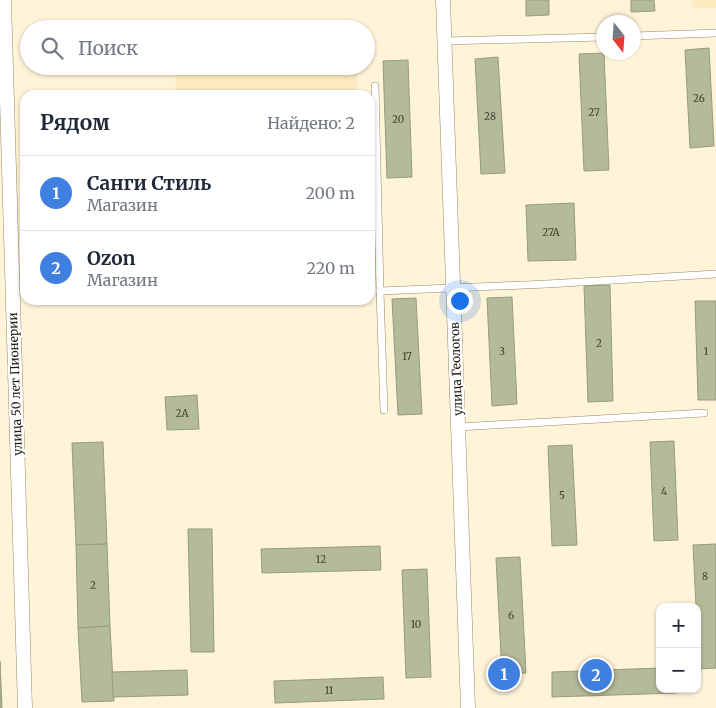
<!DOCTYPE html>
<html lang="ru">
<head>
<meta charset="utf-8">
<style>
  :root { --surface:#fff; --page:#f2f2f3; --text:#1f2937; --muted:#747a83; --line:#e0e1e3; --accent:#d93025 }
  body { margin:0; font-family:Merriweather,serif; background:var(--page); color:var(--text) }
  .controls { position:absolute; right:15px; bottom:15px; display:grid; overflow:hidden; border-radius:10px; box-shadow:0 1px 4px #0004 }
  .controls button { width:45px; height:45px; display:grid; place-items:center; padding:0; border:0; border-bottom:1px solid var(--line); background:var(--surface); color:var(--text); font:25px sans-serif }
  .compass { position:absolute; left:596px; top:15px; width:45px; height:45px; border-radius:50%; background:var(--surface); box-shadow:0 1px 4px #0004; rotate:163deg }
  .you { position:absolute; left:459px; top:300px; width:18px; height:18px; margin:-12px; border:4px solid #fff; border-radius:50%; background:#1a73e8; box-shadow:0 0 0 8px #1a73e833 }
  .badge { display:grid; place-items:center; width:32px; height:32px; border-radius:50%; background:var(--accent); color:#fff; font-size:16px; font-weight:700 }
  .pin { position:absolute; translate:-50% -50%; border:2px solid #fff; box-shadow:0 1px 5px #0006 }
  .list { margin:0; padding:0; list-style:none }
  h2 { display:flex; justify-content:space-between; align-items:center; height:65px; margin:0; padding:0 20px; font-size:21px }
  h2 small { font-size:16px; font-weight:400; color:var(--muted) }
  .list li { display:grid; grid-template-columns:32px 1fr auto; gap:15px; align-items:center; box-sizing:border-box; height:75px; padding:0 20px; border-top:1px solid var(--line) }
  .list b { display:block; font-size:19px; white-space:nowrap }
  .list p { margin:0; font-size:16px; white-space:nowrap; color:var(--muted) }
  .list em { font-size:16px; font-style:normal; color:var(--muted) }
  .icon { flex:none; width:28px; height:28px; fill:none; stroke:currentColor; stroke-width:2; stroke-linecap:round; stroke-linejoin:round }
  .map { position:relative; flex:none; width:716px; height:708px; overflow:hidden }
  .search { position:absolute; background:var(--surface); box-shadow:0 1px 4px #0004; left:20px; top:20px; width:355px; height:55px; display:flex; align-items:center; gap:12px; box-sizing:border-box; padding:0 18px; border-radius:28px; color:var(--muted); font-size:19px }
  .panel { position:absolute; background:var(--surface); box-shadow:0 1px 4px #0004; left:20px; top:90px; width:355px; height:215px; border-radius:15px }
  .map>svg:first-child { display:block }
  .built { fill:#fceac1 }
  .building { fill:#b4bb99; stroke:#969d7c }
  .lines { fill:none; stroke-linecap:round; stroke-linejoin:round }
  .lane-casing { stroke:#968869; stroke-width:8 }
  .street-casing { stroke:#968869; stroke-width:15 }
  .lane { stroke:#fff; stroke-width:7 }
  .street { stroke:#fff; stroke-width:14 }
  .labels { text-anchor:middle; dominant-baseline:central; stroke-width:5; stroke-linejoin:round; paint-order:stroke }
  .number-label { font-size:10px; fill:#454231 }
  .street-label { font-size:12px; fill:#201a0e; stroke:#fff }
</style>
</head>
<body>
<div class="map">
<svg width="716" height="708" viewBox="0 0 716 708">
  <rect width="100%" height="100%" fill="#fff3d8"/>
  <g class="built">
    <polygon points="692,0 716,0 716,8 693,8"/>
    <polygon points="175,66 357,66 357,95 176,95"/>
  </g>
  <g class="building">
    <polygon points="526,0 549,0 549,15 526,16"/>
    <polygon points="631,0 654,0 655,11 631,12"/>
    <polygon points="709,48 714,146 690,148 685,50"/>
    <polygon points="604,53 609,170 584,171 579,54"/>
    <polygon points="498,57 505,173 481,174 475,59"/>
    <polygon points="408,60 412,177 387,178 383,61"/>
    <polygon points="574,203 576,260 528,261 526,205"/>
    <polygon points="610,285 613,401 588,402 584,286"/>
    <polygon points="512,297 517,404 492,406 487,298"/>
    <polygon points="416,298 422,414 398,415 392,299"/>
    <polygon points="695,301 716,301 716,400 698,400"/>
    <polygon points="197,395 199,429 167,430 165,397"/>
    <polygon points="674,441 678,540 654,541 650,442"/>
    <polygon points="103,442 107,544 76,545 72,443"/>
    <polygon points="572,445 577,545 552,546 548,446"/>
    <polygon points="188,529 212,529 214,652 191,652"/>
    <polygon points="107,544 110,626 78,628 76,545"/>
    <polygon points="716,544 716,668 699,669 693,545"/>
    <polygon points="380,546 381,570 262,573 261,549"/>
    <polygon points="520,557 526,673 502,674 496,558"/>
    <polygon points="427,569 431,677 406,678 402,570"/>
    <polygon points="110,626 114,701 82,702 78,628"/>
    <polygon points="0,661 2,708 0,708"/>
    <polygon points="660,668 660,689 676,689 677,693 552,697 552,672"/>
    <polygon points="187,670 188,695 113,697 112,672"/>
    <polygon points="383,677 384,699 275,703 274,681"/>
  </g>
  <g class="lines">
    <defs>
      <g id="lane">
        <polyline points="634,36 716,33"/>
        <polyline points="445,41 604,37"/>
        <polyline points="375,86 380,291 547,284 716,274"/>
        <polyline points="380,291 384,410"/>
        <polyline points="458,427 704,413"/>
      </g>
      <g id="street">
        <polyline points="4,0 25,708"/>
        <polyline points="443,0 468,708"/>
      </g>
    </defs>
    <use href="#lane" class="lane-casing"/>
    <use href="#street" class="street-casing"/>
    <use href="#lane" class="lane"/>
    <use href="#street" class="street"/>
  </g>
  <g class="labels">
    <g class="number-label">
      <text x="699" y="98">26</text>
      <text x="594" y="112">27</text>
      <text x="490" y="116">28</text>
      <text x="398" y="119">20</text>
      <text x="551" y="232">27А</text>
      <text x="599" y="343">2</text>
      <text x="502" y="351">3</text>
      <text x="706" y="351">1</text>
      <text x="407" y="356">17</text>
      <text x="182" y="413">2А</text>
      <text x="664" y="491">4</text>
      <text x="562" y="495">5</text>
      <text x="321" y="559">12</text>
      <text x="705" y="576">8</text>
      <text x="93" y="585">2</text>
      <text x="511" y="615">6</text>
      <text x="416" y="624">10</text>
      <text x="329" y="690">11</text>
    </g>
    <g class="street-label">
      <text transform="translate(456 369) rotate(-92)">улица Геологов</text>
      <text transform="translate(15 384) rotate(-92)">улица 50 лет Пионерии</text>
    </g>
  </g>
</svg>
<div class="controls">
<button>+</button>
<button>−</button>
</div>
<svg class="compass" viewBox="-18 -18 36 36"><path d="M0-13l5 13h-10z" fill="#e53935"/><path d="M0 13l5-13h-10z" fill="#747a83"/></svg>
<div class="you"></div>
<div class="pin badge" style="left:504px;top:674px;background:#3f7fe0">1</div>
<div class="pin badge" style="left:596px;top:675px;background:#3f7fe0">2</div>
<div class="search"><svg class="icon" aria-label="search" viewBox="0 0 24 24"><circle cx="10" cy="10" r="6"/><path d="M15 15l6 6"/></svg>Поиск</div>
<section class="panel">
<h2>Рядом<small>Найдено: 2</small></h2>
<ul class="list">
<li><span class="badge" style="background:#3f7fe0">1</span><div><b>Санги Стиль</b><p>Магазин</p></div><em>200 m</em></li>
<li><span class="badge" style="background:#3f7fe0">2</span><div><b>Ozon</b><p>Магазин</p></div><em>220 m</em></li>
</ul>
</section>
</div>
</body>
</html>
